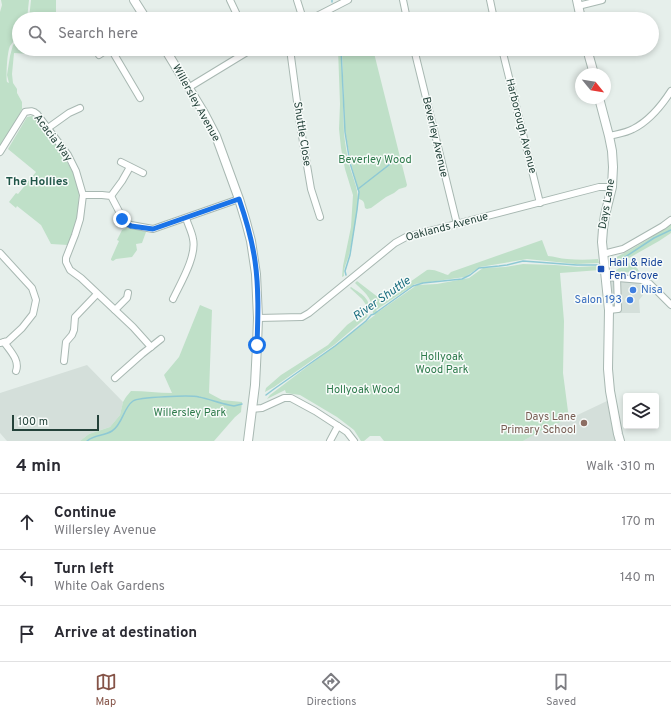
<!DOCTYPE html>
<html lang="en">
<head>
<meta charset="utf-8">
<style>
  :root { --surface:#fff; --page:#f7f7f7; --text:#2b2b33; --muted:#7c7c81; --line:#e1e1e2; --accent:#855347 }
  body { margin:0; font-family:Overpass,sans-serif; background:var(--page); color:var(--text) }
  .controls { position:absolute; right:12px; bottom:12px; display:grid; overflow:hidden; border-radius:4px; box-shadow:0 2px 6px #0003 }
  .controls button { width:36px; height:36px; display:grid; place-items:center; padding:0; border:0; border-bottom:1px solid var(--line); background:var(--surface); color:var(--text); font:20px sans-serif }
  .compass { position:absolute; left:575px; top:68px; width:36px; height:36px; border-radius:50%; background:var(--surface); box-shadow:0 2px 6px #0003; rotate:120deg }
  .scale { position:absolute; left:12px; bottom:10px; width:87px; box-sizing:border-box; padding-left:4px; border:2px solid #24423a; border-top:0; font-size:11px; line-height:14px; white-space:nowrap; color:#24423a; -webkit-text-stroke:3px #f7fbf9; paint-order:stroke }
  .stop { position:absolute; width:12px; height:12px; margin:-9px; border:3px solid #1a73e8; border-radius:50%; background:#fff }
  .stop.end { background:#1a73e8; border-color:#fff; box-shadow:0 1px 4px #0008 }
  .list { margin:0; padding:0; list-style:none }
  h2 { display:flex; justify-content:space-between; align-items:center; height:52px; margin:0; padding:0 16px; font-size:17px }
  h2 small { font-size:13px; font-weight:400; color:var(--muted) }
  .list li { display:grid; grid-template-columns:26px 1fr auto; gap:12px; align-items:center; box-sizing:border-box; height:56px; padding:0 16px; border-top:1px solid var(--line) }
  .list b { display:block; font-size:15px; white-space:nowrap }
  .list p { margin:0; font-size:13px; white-space:nowrap; color:var(--muted) }
  .list em { font-size:13px; font-style:normal; color:var(--muted) }
  .icon { flex:none; width:22px; height:22px; fill:none; stroke:currentColor; stroke-width:2; stroke-linecap:round; stroke-linejoin:round }
  .map { position:relative; flex:none; width:671px; height:441px; overflow:hidden }
  .search { position:absolute; background:var(--surface); box-shadow:0 2px 6px #0003; left:12px; right:12px; top:12px; height:44px; display:flex; align-items:center; gap:10px; box-sizing:border-box; padding:0 14px; border-radius:22px; color:var(--muted); font-size:15px }
  .sheet { height:220px; background:var(--surface) }
  nav { display:flex; justify-content:space-around; align-items:center; box-sizing:border-box; height:56px; border-top:1px solid var(--line); background:var(--surface); font-size:11px; color:var(--muted) }
  nav a { display:grid; justify-items:center; gap:2px }
  nav .on { color:var(--accent) }
  .map>svg:first-child { display:block }
  .built { fill:#d4dfda }
  .green { fill:#bfe0c8 }
  .lines { fill:none; stroke-linecap:round; stroke-linejoin:round }
  .stream { stroke:#8ec9d4; stroke-width:1.5 }
  .minor-casing { stroke:#a8b8b2; stroke-width:8 }
  .tertiary-casing { stroke:#a8b8b2; stroke-width:10 }
  .minor { stroke:#fff; stroke-width:6 }
  .tertiary { stroke:#fff; stroke-width:8 }
  .route { stroke:#1a73e8; stroke-width:5 }
  .transit-dot { fill:#1a4fb4; stroke:#f7fbf9; stroke-width:1.5 }
  .shop-dot { fill:#3f7fe0; stroke:#f7fbf9; stroke-width:1.5 }
  .education-dot { fill:#8d6e63; stroke:#f7fbf9; stroke-width:1.5 }
  .labels { text-anchor:middle; dominant-baseline:central; stroke-width:3; stroke-linejoin:round; paint-order:stroke }
  .street-label { font-size:11px; fill:#24423a; stroke:#f7fbf9 }
  .park-label { font-size:11px; fill:#2d7a4b; stroke:#f7fbf9 }
  .transit-label { font-size:11px; fill:#164399; stroke:#f7fbf9; text-anchor:start }
  .shop-label { font-size:11px; fill:#366cbe; stroke:#f7fbf9; text-anchor:start }
  .education-label { font-size:11px; fill:#785e54; stroke:#f7fbf9; text-anchor:end }
  .neighbourhood-label { font-size:12px; font-weight:bold; fill:#1f5548; stroke:#f7fbf9 }
  .water-label { font-size:12px; font-style:italic; fill:#1c6f80; stroke:#f7fbf9 }
</style>
</head>
<body>
<div class="map">
<svg width="671" height="441" viewBox="0 0 671 441">
  <rect width="100%" height="100%" fill="#e6efeb"/>
  <g class="built">
    <polygon points="611,281 635,282 648,289 639,300 640,313 613,313"/>
    <polygon points="87,365 123,402 120,415 110,427 89,434 80,441 7,441 0,433 0,393"/>
    <polygon points="607,401 615,441 523,441 548,427 569,419"/>
  </g>
  <g class="green">
    <path d="M1,0H29L27,19H19V36C15,39 13,42 10,46C7,53 6,75 7,82L9,83L7,75L10,56L13,45L19,39V49H46V55L14,53L12,74L13,83L17,89V93L22,102V109L19,115L16,122L0,148V12L2,5Z"/>
    <polygon points="31,0 56,0 56,15 49,18 44,17 42,19 29,19"/>
    <path d="M338,49H341L344,133C345,144 347,154 349,164C352,176 358,187 358,200C357,217 353,239 349,255C347,262 343,269 344,276L342,277L343,266L351,227L353,195L345,169L341,148L339,129L340,104Z"/>
    <path d="M342,49H373L407,185L406,187L399,189L394,193L386,197L371,208L367,209L365,208C364,203 365,201 359,199V192L352,167L345,131Z"/>
    <polygon points="32,116 37,119 58,147 74,174 79,192 78,218 74,232 68,245 51,244 41,225 17,206 16,208 9,202 16,193 18,194 36,172 8,149 27,117"/>
    <path d="M671,224V233L659,241L613,267L611,260C632,249 652,238 671,224Z"/>
    <polygon points="126,228 137,229 146,232 142,243 136,244 137,250 132,257 116,259 113,261 111,260 111,259 119,241 117,240 122,230"/>
    <path d="M542,240L548,256C554,256 560,259 567,259C577,260 588,260 598,259L599,263L576,264L527,259L480,267L465,277L415,284L376,310L378,312L417,285L437,284L469,278L483,268L505,267L523,264L555,265L578,267L599,266L600,270L560,273L564,321L563,373L569,419L548,427L523,441H384L380,436H370L364,441H361L354,430L337,417L300,395L286,393L285,390L267,399L270,395L375,315L373,313C372,297 366,294 355,283L357,281L383,301L427,270C436,269 440,273 448,275L451,272Z"/>
    <polygon points="633,261 640,273 619,272 614,271"/>
    <path d="M351,287C363,295 374,300 367,317L334,345L274,387L265,392L266,388L281,375L328,345L347,325L369,309L362,299L350,288Z"/>
    <path d="M200,305L212,310L209,393L222,400L242,402L241,412L235,417L214,441H80L89,434L110,427L120,415L123,402L126,397L131,391C145,391 158,393 172,393L164,375L179,357Z"/>
  </g>
  <g class="lines">
    <g class="stream">
      <polyline points="332,0 332,2"/>
      <polyline points="334,16 335,19"/>
      <polyline points="341,49 345,132 350,163 359,192 357,210 350,255 345,271 346,275"/>
      <polyline points="358,189 394,161"/>
      <polyline points="611,263 619,261 654,238 671,230"/>
      <polyline points="266,395 274,389 335,346 366,321 371,315 374,314 413,286 423,283 462,279 470,275 479,268 499,266 507,265 523,261 577,265 599,265"/>
      <path d="M87,441C94,435 104,436 112,431C123,424 123,408 133,401C138,397 191,395 199,397C209,399 219,403 229,405L234,406L242,404"/>
    </g>
    <defs>
      <g id="minor">
        <polyline points="230,0 239,19"/>
        <polyline points="297,0 303,19"/>
        <polyline points="403,0 407,19"/>
        <polyline points="490,0 494,19"/>
        <polyline points="578,6 602,0"/>
        <polyline points="311,19 348,0"/>
        <polyline points="111,49 140,98"/>
        <polyline points="290,49 300,124 311,189 320,217"/>
        <polyline points="414,49 457,224"/>
        <polyline points="502,49 540,203"/>
        <polyline points="99,55 108,49"/>
        <polyline points="188,88 252,49"/>
        <polyline points="48,128 69,113 80,108"/>
        <path d="M609,136C617,134 626,133 633,129C649,121 662,105 671,91"/>
        <path d="M0,152L25,112C30,111 33,110 37,114L68,155L76,171L83,195L80,219L75,235L66,258V262L70,270L81,278L133,327L151,347"/>
        <polyline points="121,162 143,173"/>
        <polyline points="83,195 102,195 111,196 123,219 126,223 131,225 153,229 239,199"/>
        <polyline points="111,196 122,181 130,167"/>
        <polyline points="0,253 32,288 36,300 33,314 22,328 8,341 0,343"/>
        <polyline points="603,254 623,249 663,226 671,220"/>
        <polyline points="606,277 642,280 650,284 671,305"/>
        <path d="M173,299C180,284 197,256 193,239C192,232 188,225 186,218"/>
        <polyline points="115,310 127,298 128,293"/>
        <polyline points="609,310 618,309 617,277"/>
        <polyline points="258,318 302,317 309,313 395,243 406,237 599,187 612,187"/>
        <path d="M4,342C10,351 20,360 16,371"/>
        <polyline points="64,361 66,342 72,335 74,330 75,317 97,294"/>
        <polyline points="115,378 142,354 161,339"/>
        <polyline points="252,409 262,408 284,398 291,398 315,411 338,426 330,441"/>
        <polyline points="338,426 347,432 354,441"/>
      </g>
      <g id="tertiary">
        <polyline points="134,0 146,19"/>
        <polyline points="577,0 581,19"/>
        <polyline points="165,49 204,113 216,136 239,199 246,222 251,241 256,274 258,318 257,345 255,385 248,441"/>
        <polyline points="587,49 594,74"/>
        <polyline points="599,98 609,136 612,151 613,167 612,187 605,215 603,229 602,242 609,310 608,369 610,391 618,434 620,441"/>
      </g>
    </defs>
    <use href="#minor" class="minor-casing"/>
    <use href="#tertiary" class="tertiary-casing"/>
    <use href="#minor" class="minor"/>
    <use href="#tertiary" class="tertiary"/>
  </g>
  <g class="lines">
    <path class="route" d="M122,219L126,223L131,226L153,229L239,199C246,219 252,240 255,261C259,289 258,317 257,345"/>
  </g>
  <rect class="transit-dot" x="597" y="265" width="8" height="8" rx="2"/>
  <g class="shop-dot">
    <circle cx="633" cy="290" r="4"/>
    <circle cx="630" cy="300" r="4"/>
  </g>
  <circle class="education-dot" cx="584" cy="423" r="4"/>
  <g class="labels">
    <g class="street-label">
      <text transform="translate(196 103) rotate(61)">Willersley Avenue</text>
      <text transform="translate(521 126) rotate(76)">Harborough Avenue</text>
      <text transform="translate(302 134) rotate(81)">Shuttle Close</text>
      <text transform="translate(435 137) rotate(77)">Beverley Avenue</text>
      <text transform="translate(53 138) rotate(53)">Acacia Way</text>
      <text transform="translate(607 204) rotate(-80)">Days Lane</text>
      <text transform="translate(447 227) rotate(-15)">Oaklands Avenue</text>
    </g>
    <g class="park-label">
      <text x="375" y="160">Beverley Wood</text>
      <text x="442" y="357">Hollyoak<tspan x="442" dy="13">Wood Park</tspan></text>
      <text x="363" y="390">Hollyoak Wood</text>
      <text x="190" y="413">Willersley Park</text>
    </g>
    <g class="transit-label">
      <text x="609" y="263">Hail &amp; Ride<tspan x="609" dy="13">Fen Grove</tspan></text>
    </g>
    <g class="shop-label">
      <text x="641" y="290">Nisa</text>
      <text x="622" y="300" text-anchor="end">Salon 193</text>
    </g>
    <g class="education-label">
      <text x="576" y="417">Days Lane<tspan x="576" dy="13">Primary School</tspan></text>
    </g>
    <g class="neighbourhood-label">
      <text x="37" y="182">The Hollies</text>
    </g>
    <g class="water-label">
      <text transform="translate(382 299) rotate(-35)">River Shuttle</text>
    </g>
  </g>
</svg>
<div class="controls">
<button><svg class="icon" aria-label="layers" viewBox="0 0 24 24"><path d="M12 4l9 5-9 5-9-5zM3 14l9 5 9-5"/></svg></button>
</div>
<svg class="compass" viewBox="-18 -18 36 36"><path d="M0-13l5 13h-10z" fill="#e53935"/><path d="M0 13l5-13h-10z" fill="#7c7c81"/></svg>
<div class="scale">100 m</div>
<div class="stop" style="left:257px;top:345px"></div>
<div class="stop end" style="left:122px;top:219px"></div>
<div class="search"><svg class="icon" aria-label="search" viewBox="0 0 24 24"><circle cx="10" cy="10" r="6"/><path d="M15 15l6 6"/></svg>Search here</div>
</div>
<section class="sheet">
<h2>4 min<small>Walk · 310 m</small></h2>
<ul class="list">
<li><svg class="icon" aria-label="ahead" viewBox="0 0 24 24"><path d="M12 20V5M6 11l6-6 6 6"/></svg><div><b>Continue</b><p>Willersley Avenue</p></div><em>170 m</em></li>
<li><svg class="icon" aria-label="left" viewBox="0 0 24 24"><path d="M17 20v-9H6M10 6l-5 5 5 5"/></svg><div><b>Turn left</b><p>White Oak Gardens</p></div><em>140 m</em></li>
<li><svg class="icon" aria-label="arrive" viewBox="0 0 24 24"><path d="M6 21V4h12l-3 4 3 4H6"/></svg><div><b>Arrive at destination</b></div></li>
</ul>
</section>
<nav>
<a class="on"><svg class="icon" aria-label="map" viewBox="0 0 24 24"><path d="M3 6l6-2 6 2 6-2v14l-6 2-6-2-6 2zM9 4v14M15 6v14"/></svg>Map</a>
<a><svg class="icon" aria-label="directions" viewBox="0 0 24 24"><path d="M12 3l9 9-9 9-9-9zM9 14v-3h6M13 9l2 2-2 2"/></svg>Directions</a>
<a><svg class="icon" aria-label="saved" viewBox="0 0 24 24"><path d="M7 4h10v16l-5-4-5 4z"/></svg>Saved</a>
</nav>
</body>
</html>
